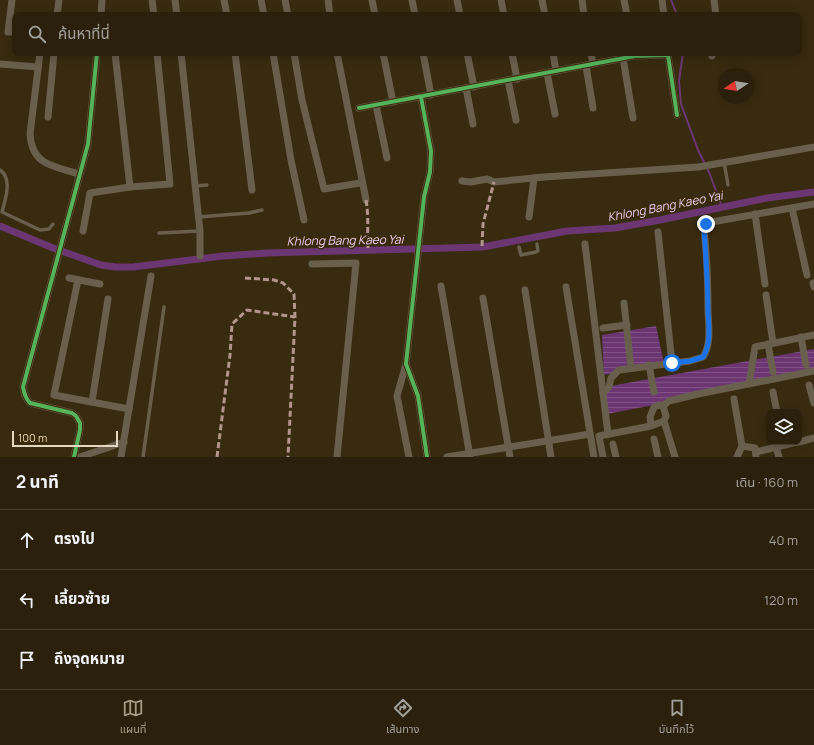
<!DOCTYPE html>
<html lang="th">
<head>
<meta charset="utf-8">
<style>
  :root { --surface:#2a200c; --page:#322815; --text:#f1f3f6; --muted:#a5a39d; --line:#463e2d; --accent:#a89b82 }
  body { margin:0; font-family:Manrope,"Noto Sans Thai",sans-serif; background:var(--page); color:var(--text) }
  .controls { position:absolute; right:12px; bottom:12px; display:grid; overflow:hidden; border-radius:8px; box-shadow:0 2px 10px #0003 }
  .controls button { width:36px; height:36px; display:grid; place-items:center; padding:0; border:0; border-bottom:1px solid var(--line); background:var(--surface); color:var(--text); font:20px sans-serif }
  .compass { position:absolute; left:718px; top:68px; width:36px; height:36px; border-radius:50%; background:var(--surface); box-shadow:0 2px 10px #0003; rotate:258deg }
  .scale { position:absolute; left:12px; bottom:10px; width:106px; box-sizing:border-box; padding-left:4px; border:2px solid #e5d7c0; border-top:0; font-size:11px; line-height:14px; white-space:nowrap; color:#e5d7c0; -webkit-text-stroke:3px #3a2905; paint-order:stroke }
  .stop { position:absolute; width:12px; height:12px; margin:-9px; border:3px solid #1a73e8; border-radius:50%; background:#fff }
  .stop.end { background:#1a73e8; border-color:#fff; box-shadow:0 1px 4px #0008 }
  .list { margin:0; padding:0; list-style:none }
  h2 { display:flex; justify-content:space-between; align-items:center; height:52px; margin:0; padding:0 16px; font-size:17px }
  h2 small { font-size:13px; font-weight:400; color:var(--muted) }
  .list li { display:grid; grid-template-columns:26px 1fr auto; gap:12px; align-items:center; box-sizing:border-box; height:60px; padding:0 16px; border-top:1px solid var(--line) }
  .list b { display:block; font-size:15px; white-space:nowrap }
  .list em { font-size:13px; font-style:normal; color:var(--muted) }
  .icon { flex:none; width:22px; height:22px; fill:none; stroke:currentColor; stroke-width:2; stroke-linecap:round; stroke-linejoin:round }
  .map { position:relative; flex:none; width:814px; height:457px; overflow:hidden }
  .search { position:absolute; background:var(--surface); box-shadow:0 2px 10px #0003; left:12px; right:12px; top:12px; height:44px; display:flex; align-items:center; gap:10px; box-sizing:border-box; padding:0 14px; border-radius:8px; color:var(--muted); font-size:15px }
  .sheet { height:232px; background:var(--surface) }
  nav { display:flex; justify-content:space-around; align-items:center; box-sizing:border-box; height:56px; border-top:1px solid var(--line); background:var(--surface); font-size:11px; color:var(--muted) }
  nav a { display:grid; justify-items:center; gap:2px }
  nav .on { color:var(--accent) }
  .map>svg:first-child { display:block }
  .water { fill:url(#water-rules) }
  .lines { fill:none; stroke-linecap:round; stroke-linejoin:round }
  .stream { stroke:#6c3673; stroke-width:2 }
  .canal { stroke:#6c3673; stroke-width:7 }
  .service { stroke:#695f4d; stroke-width:3.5 }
  .minor { stroke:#695f4d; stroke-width:7 }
  .quiet { stroke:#b2968c; stroke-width:3; stroke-dasharray:6 3; stroke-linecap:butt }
  .cycleway-casing { stroke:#3a2905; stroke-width:6 }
  .cycleway { stroke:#56b35d; stroke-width:4 }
  .route { stroke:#1a73e8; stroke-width:5 }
  .labels { text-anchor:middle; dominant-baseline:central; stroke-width:3; stroke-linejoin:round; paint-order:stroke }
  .water-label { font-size:12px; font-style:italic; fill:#eecef5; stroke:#3a2905 }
</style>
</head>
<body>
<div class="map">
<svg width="814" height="457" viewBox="0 0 814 457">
  <defs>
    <pattern id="water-rules" width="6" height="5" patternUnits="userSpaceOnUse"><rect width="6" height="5" fill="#6c3673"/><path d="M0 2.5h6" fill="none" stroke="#815285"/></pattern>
  </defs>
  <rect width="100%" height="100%" fill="#382b10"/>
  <g class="water">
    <polygon points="656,326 664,364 604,375 602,335"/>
    <polygon points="814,349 814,374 607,414 605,387"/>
  </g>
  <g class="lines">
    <g class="stream">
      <polyline points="671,0 677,15"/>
      <polyline points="683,53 679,81 681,104 698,150 709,172 722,207"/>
    </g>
    <polyline class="canal" points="0,226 53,248 101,265 116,267 133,267 223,256 267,253 483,247 567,231 615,228 660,220 767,198 814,192"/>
    <g class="service">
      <polyline points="724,162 728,185"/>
      <path d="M0,170C13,179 5,200 2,212L40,230L49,229L53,224"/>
      <polyline points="195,186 207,185"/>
      <polyline points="198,217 249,213 262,210"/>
      <polyline points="159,233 200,231"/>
      <polyline points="519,247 521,255 536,252 538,251 537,244"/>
      <polyline points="143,457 164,307"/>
    </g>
    <g class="minor">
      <polyline points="12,0 8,32 15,32"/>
      <polyline points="152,0 154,15"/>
      <polyline points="175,0 177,15"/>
      <polyline points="224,0 227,15"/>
      <polyline points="261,0 264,15"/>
      <polyline points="285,0 288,15"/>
      <polyline points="328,0 330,15"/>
      <polyline points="372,0 375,15"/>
      <polyline points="412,0 415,15"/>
      <polyline points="457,0 460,15"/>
      <polyline points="501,0 504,15"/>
      <polyline points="542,0 545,15"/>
      <polyline points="582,0 584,15"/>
      <polyline points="624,0 627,15"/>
      <polyline points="662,0 664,15"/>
      <polyline points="714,0 716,15"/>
      <polyline points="57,15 59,0"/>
      <polyline points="101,15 102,0"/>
      <path d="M40,53L30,134C32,166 54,166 79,174"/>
      <polyline points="115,53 130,187"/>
      <polyline points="181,53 200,231 200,256"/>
      <polyline points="235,53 252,190"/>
      <polyline points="273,53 291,160 304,220"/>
      <polyline points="294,53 302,100 324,189 360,183"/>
      <polyline points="337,53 366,200"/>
      <polyline points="383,53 393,102"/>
      <polyline points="423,53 431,95"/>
      <polyline points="467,53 474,87"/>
      <polyline points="512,53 517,79"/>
      <polyline points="553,53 556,71"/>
      <polyline points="591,53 593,64"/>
      <polyline points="712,56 713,53"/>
      <polyline points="623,58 633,118"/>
      <polyline points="0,64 38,67"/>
      <polyline points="586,66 593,108"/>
      <polyline points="547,73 555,114"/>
      <polyline points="508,80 516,120"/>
      <polyline points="466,88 473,124"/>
      <polyline points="421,97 431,151 430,172 424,197 406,364 418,396 427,457"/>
      <polyline points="376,105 387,158"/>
      <polyline points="359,108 635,56 668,55 677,115"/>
      <polyline points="48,117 54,53"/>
      <polyline points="462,181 471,182 487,179 494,182 544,177 698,167 814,147"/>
      <polyline points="792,208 807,275"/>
      <polyline points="755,214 765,284"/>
      <polyline points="529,217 534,178"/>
      <polyline points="83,231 90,193 130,187 170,184 157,53"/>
      <polyline points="658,232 672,363"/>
      <polyline points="585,244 608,434"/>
      <polyline points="312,264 356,263 337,457"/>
      <polyline points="69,278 100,284"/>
      <polyline points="78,280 54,395 129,409"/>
      <polyline points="813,283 814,287"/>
      <polyline points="441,286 470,457"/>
      <polyline points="566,287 594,457"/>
      <polyline points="525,290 551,457"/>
      <polyline points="766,295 773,343"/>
      <polyline points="483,298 510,457"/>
      <polyline points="624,303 631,368"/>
      <polyline points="603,328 627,325"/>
      <polyline points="801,337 806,365"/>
      <polyline points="768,344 773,372"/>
      <polyline points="406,364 397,396 409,457"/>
      <polyline points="649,365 654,392"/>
      <polyline points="749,384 755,347 814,335"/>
      <polyline points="809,385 814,403"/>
      <polyline points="773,392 777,412"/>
      <path d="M603,393L609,387L611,378L619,370L690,361L703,357C711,345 709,327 708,312C708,284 707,257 704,229L706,223L814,204"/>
      <polyline points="734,399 742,446"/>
      <polyline points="92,402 108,299"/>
      <polyline points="663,406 669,401 698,394 814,371"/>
      <polyline points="664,421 675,457"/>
      <polyline points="654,439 658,457"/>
      <polyline points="799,442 814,438"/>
      <polyline points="613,444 616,457"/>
      <polyline points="776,447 779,457"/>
      <polyline points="756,452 797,442"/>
      <path d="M74,457L80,430V423L76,416L72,413L30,403C25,398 24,393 23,387L88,144L97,53"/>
      <polyline points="80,457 124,442"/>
      <polyline points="121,457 151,276"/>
      <polyline points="447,457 590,434"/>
      <polyline points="603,457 599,436 651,426 664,421 666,416 663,406 659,405 654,407 650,417 651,426"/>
      <polyline points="737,457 742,446 755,448 756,457"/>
    </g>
    <g class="quiet">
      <path d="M366,200C369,216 367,232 368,248"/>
      <polyline points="482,246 483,224 494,182"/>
      <polyline points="245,278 274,280 283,283 294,294 295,317 288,457"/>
      <polyline points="217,457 230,355 232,324 247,310 295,317"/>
    </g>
    <defs>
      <g id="cycleway">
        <polyline points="421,97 431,151 430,172 424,197 406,364 418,396 427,457"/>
        <polyline points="359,108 635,56 668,55 677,115"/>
        <path d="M74,457L80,430V423L76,416L72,413L30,403C25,398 24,393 23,387L88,144L97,53"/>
      </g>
    </defs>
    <use href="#cycleway" class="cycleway-casing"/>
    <use href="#cycleway" class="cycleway"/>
  </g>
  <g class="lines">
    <path class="route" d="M672,363L690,361L703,357C711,345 709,327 708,312C708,284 706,257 704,229L706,224"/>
  </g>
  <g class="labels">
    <g class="water-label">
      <text transform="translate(665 206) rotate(-11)">Khlong Bang Kaeo Yai</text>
      <text transform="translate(345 240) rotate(-1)">Khlong Bang Kaeo Yai</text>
    </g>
  </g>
</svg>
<div class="controls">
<button><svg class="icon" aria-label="layers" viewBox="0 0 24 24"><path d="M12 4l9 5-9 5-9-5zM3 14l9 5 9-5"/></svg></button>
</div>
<svg class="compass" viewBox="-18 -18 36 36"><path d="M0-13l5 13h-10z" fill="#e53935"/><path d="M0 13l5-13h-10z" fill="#a5a39d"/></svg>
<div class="scale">100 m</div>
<div class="stop" style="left:672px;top:363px"></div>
<div class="stop end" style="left:706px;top:224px"></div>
<div class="search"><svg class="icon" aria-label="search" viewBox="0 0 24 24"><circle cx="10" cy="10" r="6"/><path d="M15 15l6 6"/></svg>ค้นหาที่นี่</div>
</div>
<section class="sheet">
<h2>2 นาที<small>เดิน · 160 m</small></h2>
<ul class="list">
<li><svg class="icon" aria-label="ahead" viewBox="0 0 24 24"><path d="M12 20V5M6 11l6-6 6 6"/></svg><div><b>ตรงไป</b></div><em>40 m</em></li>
<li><svg class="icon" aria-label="left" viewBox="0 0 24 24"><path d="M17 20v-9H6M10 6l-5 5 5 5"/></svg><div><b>เลี้ยวซ้าย</b></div><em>120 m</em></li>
<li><svg class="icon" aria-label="arrive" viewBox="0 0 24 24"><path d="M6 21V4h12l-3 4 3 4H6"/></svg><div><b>ถึงจุดหมาย</b></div></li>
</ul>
</section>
<nav>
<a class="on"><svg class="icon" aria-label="map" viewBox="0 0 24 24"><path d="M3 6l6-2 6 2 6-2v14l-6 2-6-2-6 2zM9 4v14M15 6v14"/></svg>แผนที่</a>
<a><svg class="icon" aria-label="directions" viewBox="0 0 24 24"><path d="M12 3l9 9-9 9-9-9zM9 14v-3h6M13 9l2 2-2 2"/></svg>เส้นทาง</a>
<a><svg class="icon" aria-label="saved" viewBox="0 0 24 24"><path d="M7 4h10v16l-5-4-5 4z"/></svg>บันทึกไว้</a>
</nav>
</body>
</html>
